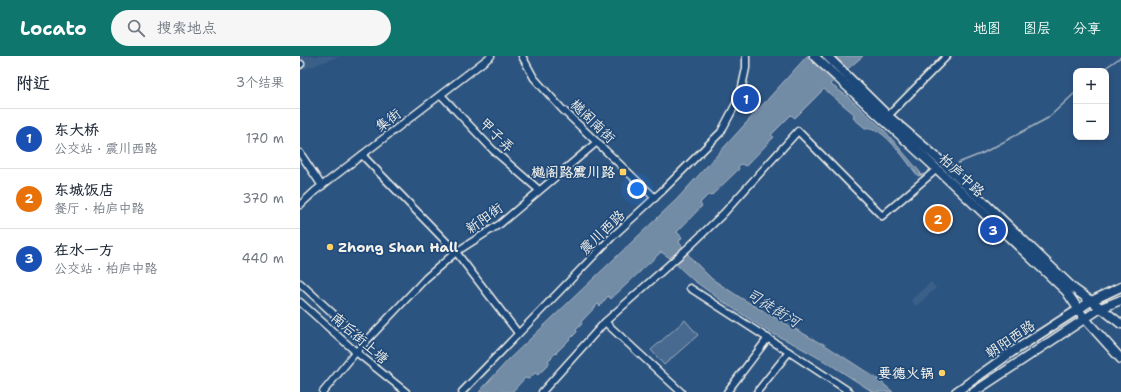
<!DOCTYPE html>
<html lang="zh">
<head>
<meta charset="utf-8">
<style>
  :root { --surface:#fff; --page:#f6f6f7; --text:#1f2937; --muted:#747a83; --line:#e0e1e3; --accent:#0f766e }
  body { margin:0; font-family:"Shantell Sans","LXGW WenKai TC",sans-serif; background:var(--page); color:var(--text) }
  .controls { position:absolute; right:12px; top:12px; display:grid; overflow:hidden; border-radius:8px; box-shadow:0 2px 6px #0003 }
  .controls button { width:36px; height:36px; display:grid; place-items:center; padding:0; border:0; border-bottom:1px solid var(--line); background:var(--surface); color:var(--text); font:20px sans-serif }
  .you { position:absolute; left:337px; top:133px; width:14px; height:14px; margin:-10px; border:3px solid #fff; border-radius:50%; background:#1a73e8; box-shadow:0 0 0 6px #1a73e833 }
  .badge { display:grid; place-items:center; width:26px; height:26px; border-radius:50%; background:var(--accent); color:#fff; font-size:13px; font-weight:700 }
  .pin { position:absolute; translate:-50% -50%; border:2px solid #fff; box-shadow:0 1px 4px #0006 }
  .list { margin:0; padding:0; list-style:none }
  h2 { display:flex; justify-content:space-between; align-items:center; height:52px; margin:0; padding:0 16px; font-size:17px }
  h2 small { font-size:13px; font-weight:400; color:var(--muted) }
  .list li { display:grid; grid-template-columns:26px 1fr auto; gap:12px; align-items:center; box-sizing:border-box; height:60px; padding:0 16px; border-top:1px solid var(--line) }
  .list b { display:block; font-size:15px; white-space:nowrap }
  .list p { margin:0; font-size:13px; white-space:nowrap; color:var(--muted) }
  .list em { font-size:13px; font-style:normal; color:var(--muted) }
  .icon { flex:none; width:22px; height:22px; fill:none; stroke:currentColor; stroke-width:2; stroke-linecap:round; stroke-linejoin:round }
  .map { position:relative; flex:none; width:821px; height:336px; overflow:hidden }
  header { display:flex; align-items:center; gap:24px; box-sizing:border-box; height:56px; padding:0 20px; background:var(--accent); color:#fff }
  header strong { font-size:19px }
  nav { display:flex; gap:22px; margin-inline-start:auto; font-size:14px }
  .search { width:280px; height:36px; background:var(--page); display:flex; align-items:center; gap:10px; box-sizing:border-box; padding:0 14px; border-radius:22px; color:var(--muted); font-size:15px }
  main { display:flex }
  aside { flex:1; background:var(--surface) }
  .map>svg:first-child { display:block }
  .built { fill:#3b6088 }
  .green { fill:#496b90; stroke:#9eaebc }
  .water { fill:#738ca6; stroke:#a7b4c0 }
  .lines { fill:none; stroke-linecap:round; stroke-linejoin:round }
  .stream { stroke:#a7b4c0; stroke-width:1.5 }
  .minor-casing { stroke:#f4f1e8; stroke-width:9 }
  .major-casing { stroke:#f4f1e8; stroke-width:11 }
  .minor { stroke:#1f4a7a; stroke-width:6 }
  .major { stroke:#1f4a7a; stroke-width:8 }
  .poi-dot { fill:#ffd166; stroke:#1f4a7a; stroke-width:1.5 }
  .labels { text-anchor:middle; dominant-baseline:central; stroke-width:3.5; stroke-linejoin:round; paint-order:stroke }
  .street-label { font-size:14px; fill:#f4f1e8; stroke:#1f4a7a }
  .poi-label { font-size:14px; font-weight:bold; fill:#f4f1e8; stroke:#1f4a7a; text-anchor:end }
  .water-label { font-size:15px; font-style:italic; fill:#dadddb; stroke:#1f4a7a }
</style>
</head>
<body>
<header>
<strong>Locato</strong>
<div class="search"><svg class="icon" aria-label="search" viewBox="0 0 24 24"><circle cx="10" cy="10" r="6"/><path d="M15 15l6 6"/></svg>搜索地点</div>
<nav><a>地图</a><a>图层</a><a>分享</a></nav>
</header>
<main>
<aside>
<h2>附近<small>3个结果</small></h2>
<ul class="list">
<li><span class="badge" style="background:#1a4fb4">1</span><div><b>东大桥</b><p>公交站 · 震川西路</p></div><em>170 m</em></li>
<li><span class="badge" style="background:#e8710a">2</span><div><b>东城饭店</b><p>餐厅 · 柏庐中路</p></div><em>370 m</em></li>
<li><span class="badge" style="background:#1a4fb4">3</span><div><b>在水一方</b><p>公交站 · 柏庐中路</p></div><em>440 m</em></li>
</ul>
</aside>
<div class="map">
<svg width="821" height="336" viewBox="0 0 821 336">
  <rect width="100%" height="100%" fill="#2c5481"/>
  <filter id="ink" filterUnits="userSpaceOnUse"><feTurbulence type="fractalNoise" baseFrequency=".025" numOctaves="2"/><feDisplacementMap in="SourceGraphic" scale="8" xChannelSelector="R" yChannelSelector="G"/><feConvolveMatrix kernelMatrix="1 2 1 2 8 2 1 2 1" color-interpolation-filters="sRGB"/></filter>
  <g filter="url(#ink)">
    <g class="built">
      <polygon points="0,0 39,0 0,15"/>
      <polygon points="631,226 636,232 616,250 611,244"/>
    </g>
    <polygon class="green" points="385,264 398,279 364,309 351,294"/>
    <path class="water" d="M507,0H563L530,28L547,40L584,74L620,116L621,119L618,120C608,108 583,68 565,72L553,62L554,58L524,33L495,62L491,59L471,79L474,81L446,110L441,108L438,111L439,113L411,140L408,139L400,147L402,150L377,176L382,181L379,186L391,202L412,223L441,242L520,287H522L579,324L593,336H573L531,309L494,288L469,276L422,245L393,224L367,200L361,196L311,243L308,240L300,250L298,248L281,266L282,268L276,274L277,276L248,305L250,307L238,319L235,317L229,323L225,322L212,336H179L209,303L377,143Z"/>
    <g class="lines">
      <g class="stream">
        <polyline points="801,15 821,1"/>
        <polyline points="658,107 683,97 748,62 776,36"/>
        <polyline points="620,118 621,119 624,119"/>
      </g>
      <defs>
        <g id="minor">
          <polyline points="222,0 234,22 262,53 355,142"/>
          <polyline points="0,9 1,8"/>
          <polyline points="141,39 193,94 239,134"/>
          <polyline points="588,60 647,0"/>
          <polyline points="0,97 22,130"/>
          <polyline points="62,99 156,196 218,277"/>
          <polyline points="0,149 15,135 191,0"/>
          <polyline points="0,227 65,287"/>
          <polyline points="390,232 489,296"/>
          <polyline points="0,246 56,296 106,336"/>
          <polyline points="305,266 381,336"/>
          <polyline points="23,336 56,296 126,222 156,196 200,168 297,86"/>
          <polyline points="162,336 312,181 361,136 421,76 440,40 446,12 446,0"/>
          <polyline points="242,336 305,266 391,189 423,158 498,75 582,160 637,113"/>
          <polyline points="427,336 468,282"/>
          <polyline points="457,336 489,296 550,336"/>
        </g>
        <g id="major">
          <polyline points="514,0 637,113 766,235 785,263 821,303"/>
          <polyline points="527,0 588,60 642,106 774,233 801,252 821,268"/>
          <polyline points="656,336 712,296 779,253 791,245 821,231"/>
          <polyline points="674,336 801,252 821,244"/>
        </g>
      </defs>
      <use href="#minor" class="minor-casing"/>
      <use href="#major" class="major-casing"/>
      <use href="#minor" class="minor"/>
      <use href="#major" class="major"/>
    </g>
  </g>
  <g class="poi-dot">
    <rect x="319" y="112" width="8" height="8" rx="2"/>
    <circle cx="30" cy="191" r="4"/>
    <circle cx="642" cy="317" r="4"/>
  </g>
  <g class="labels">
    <g class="street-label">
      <text transform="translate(88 64) rotate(-38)">集街</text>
      <text transform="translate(293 65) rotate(44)">樾阁南街</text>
      <text transform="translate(197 79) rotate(45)">甲子弄</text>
      <text transform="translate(662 119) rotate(43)">柏庐中路</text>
      <text transform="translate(184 162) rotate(-35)">新阳街</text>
      <text transform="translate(302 176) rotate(-44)">震川西路</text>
      <text transform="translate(60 282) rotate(41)">南后街上塘</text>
      <text transform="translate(710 283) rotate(-34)">朝阳西路</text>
    </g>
    <g class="poi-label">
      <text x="315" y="116">樾阁路震川路</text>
      <text x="38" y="191" text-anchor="start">Zhong Shan Hall</text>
      <text x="634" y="317">要德火锅</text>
    </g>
    <g class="water-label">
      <text transform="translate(473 252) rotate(31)">司徒街河</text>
    </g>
  </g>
</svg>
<div class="controls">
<button>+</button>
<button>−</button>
</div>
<div class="you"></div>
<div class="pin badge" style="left:446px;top:43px;background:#1a4fb4">1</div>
<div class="pin badge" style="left:638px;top:163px;background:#e8710a">2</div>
<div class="pin badge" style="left:693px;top:174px;background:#1a4fb4">3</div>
</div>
</main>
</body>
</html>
